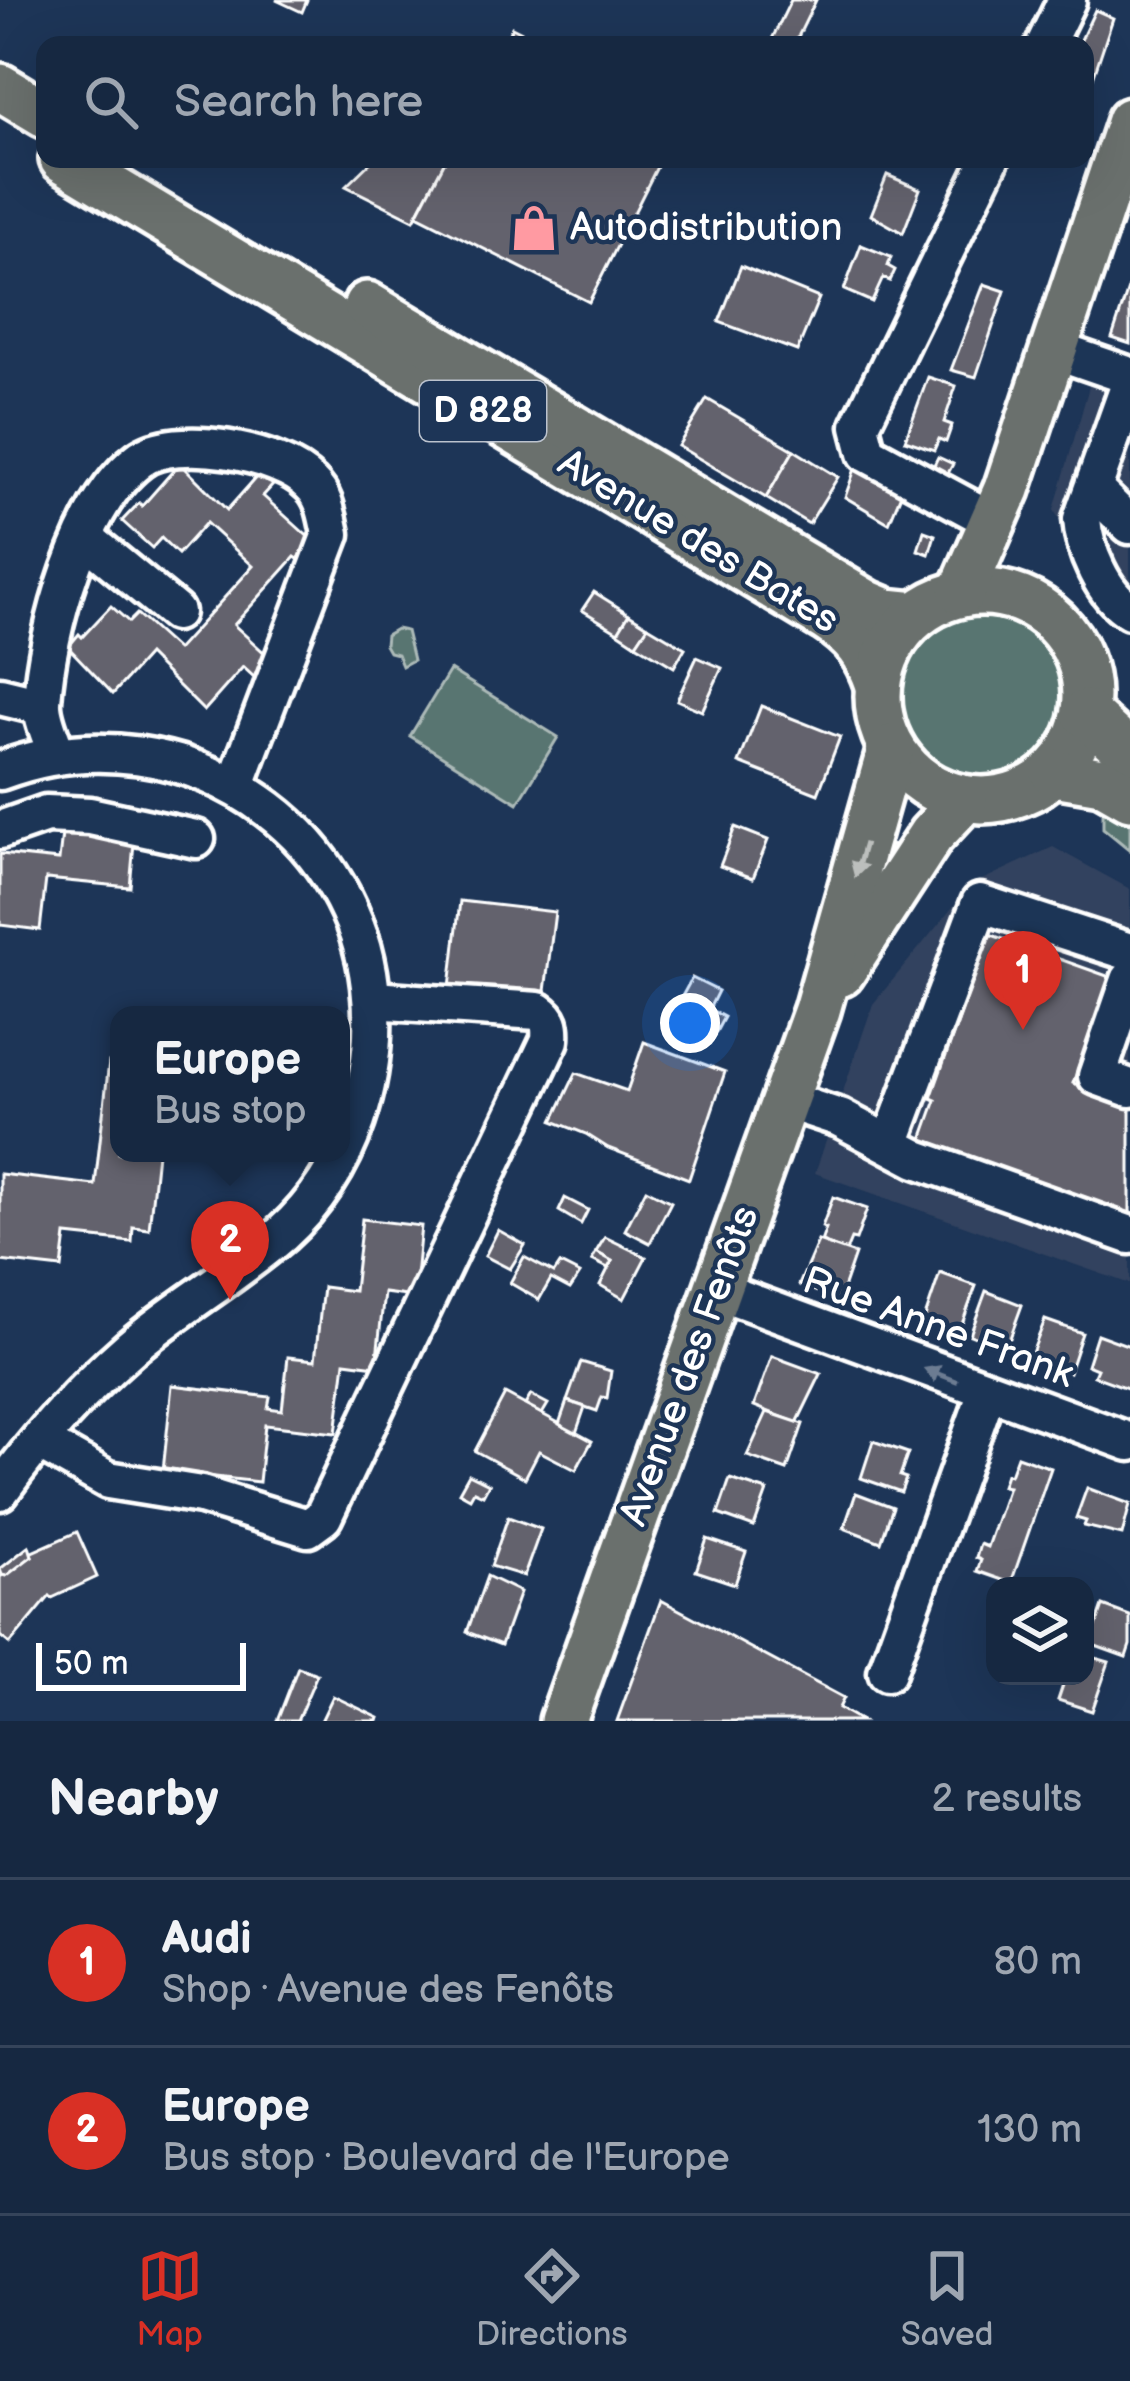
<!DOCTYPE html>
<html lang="en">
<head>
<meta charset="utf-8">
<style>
  :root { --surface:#162841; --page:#23344c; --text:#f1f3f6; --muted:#9ea6b1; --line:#35445a; --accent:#d93025 }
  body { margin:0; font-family:"Balsamiq Sans",sans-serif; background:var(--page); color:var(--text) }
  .controls { position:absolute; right:36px; bottom:36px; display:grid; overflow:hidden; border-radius:24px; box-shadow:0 12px 48px #0002 }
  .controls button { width:108px; height:108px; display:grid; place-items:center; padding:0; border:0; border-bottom:3px solid var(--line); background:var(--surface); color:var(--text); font:60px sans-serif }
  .scale { position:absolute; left:36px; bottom:30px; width:210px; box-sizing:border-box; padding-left:12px; border:6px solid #fff; border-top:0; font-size:33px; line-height:42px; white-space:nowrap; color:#fff; -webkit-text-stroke:9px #1d3557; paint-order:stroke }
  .you { position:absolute; left:690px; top:1023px; width:42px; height:42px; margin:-30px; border:9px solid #fff; border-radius:50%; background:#1a73e8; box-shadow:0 0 0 18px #1a73e833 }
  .badge { display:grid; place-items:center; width:78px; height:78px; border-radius:50%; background:var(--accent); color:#fff; font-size:39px; font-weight:700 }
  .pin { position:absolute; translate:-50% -99px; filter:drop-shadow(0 3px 6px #0008) }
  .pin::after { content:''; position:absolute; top:63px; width:42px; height:36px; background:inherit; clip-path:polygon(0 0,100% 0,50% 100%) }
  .popup { position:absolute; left:110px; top:1006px; width:240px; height:156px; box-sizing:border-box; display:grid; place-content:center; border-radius:24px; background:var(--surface); filter:drop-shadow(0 3px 9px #0005); font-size:39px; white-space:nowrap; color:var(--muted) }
  .popup b { font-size:45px; color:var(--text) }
  .popup::after { content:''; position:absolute; left:50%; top:100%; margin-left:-24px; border:24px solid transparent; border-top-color:var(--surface) }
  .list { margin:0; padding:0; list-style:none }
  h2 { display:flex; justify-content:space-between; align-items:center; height:156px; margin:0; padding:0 48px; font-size:51px }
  h2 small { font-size:39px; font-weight:400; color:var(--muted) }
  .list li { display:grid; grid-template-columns:78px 1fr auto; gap:36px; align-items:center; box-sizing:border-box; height:168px; padding:0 48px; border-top:3px solid var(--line) }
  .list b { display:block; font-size:45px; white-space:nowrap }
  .list p { margin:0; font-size:39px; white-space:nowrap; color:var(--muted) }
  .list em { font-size:39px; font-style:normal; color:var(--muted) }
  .icon { flex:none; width:66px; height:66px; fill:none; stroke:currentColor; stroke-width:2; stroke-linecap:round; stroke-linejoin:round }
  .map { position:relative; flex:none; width:1130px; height:1721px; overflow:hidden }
  .search { position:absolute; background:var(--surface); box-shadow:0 12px 48px #0002; left:36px; right:36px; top:36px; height:132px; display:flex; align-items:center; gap:30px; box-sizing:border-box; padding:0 42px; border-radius:24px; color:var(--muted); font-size:45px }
  .sheet { height:492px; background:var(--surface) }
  nav { display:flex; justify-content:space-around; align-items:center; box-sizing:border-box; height:168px; border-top:3px solid var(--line); background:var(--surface); font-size:33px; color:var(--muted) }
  nav a { display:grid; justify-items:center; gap:6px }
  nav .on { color:var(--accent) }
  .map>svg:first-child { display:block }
  .built { fill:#32425e }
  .green { fill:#587471; stroke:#acbab8; stroke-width:3 }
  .building { fill:#63626d; stroke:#fff; stroke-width:3 }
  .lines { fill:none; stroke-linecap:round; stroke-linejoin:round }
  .minor-casing { stroke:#fff; stroke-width:45 }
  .major-casing { stroke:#fff; stroke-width:54 }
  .minor { stroke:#1d3557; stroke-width:36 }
  .major { stroke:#6a706d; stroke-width:45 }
  .oneway { fill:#bcbfbd }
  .oneway2 { fill:#6c7c92 }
  .labels { text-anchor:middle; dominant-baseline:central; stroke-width:9; stroke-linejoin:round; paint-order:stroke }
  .shield { fill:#1d3557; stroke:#bbc2cd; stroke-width:3 }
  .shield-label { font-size:36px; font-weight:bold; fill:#fff }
  .poi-label { font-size:39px; fill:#fff; stroke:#1d3557; text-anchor:start }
  .street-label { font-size:39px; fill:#fff; stroke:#1d3557 }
</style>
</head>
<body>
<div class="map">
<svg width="1130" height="1721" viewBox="0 0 1130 1721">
  <rect width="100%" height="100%" fill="#1d3557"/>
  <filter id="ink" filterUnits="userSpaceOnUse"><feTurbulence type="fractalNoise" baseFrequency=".00833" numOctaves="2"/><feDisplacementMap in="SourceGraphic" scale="24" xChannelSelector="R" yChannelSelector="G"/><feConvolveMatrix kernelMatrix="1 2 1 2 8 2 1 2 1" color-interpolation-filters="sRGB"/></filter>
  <g filter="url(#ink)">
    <g class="built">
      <polygon points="1092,376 1130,389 1130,621 1111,610 1054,510"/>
      <polygon points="1053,847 1130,889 1130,1284 815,1173 873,1004 971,885"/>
    </g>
    <g class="green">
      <circle cx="982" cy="694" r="84"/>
      <polygon points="396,629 406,631 413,660 402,666 397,654 389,652 385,645 386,635"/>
      <polygon points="450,670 558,737 518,803 410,736"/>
      <polygon points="1103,807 1130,821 1130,850 1103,828"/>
    </g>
    <g class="building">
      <polygon points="276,0 307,0 302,12"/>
      <polygon points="791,0 816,0 794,45 769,45"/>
      <polygon points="1095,10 1113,18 1093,78 1085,74 1085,45 1056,45 1064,32 1080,42"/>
      <polygon points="512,27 548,45 503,45"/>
      <polygon points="579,34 600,45 573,45"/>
      <polygon points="374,159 446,159 414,220 346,186"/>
      <polygon points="446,159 661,159 589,302 417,215"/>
      <polygon points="887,175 920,189 903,233 871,215"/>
      <polygon points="861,245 891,257 888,266 895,270 890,281 883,278 872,302 844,290"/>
      <polygon points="741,266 819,298 797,351 719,322"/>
      <polygon points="1130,283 1130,344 1112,338"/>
      <polygon points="984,284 1005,291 976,377 951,370"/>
      <polygon points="928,377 956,386 944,422 952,425 946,442 939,439 934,450 905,440"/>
      <polygon points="707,399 794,450 766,498 678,446"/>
      <polygon points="794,450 838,477 809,524 766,498"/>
      <polygon points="938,457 953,464 945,479 931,471"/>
      <polygon points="180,463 227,510 260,473 273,485 263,496 314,542 298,559 295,557 234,625 270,658 254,677 243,667 204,711 148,655 113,694 68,647 79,634 82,637 111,606 129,622 137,614 177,650 253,566 206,523 178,554 161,538 152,548 122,521 139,503 142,506"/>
      <polygon points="856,466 901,494 889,523 845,497"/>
      <polygon points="924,531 935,535 929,554 918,550"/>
      <polygon points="594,592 629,614 618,632 582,610"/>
      <polygon points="629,614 648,626 636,644 618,632"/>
      <polygon points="648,626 685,648 674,667 636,644"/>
      <polygon points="697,657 722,668 702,711 677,700"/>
      <polygon points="761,706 840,737 818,794 739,763"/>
      <polygon points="63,825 135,832 130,887 46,879 40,930 0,925 0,854 59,860"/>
      <polygon points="735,827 768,840 753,878 720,866"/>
      <polygon points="460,901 555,912 544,999 450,987"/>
      <polygon points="989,934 1110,977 1073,1083 1130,1104 1130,1216 921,1142 936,1100 931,1098"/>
      <polygon points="692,978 718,991 709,1009 724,1017 710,1043 668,1022"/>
      <polygon points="644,1042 725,1072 689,1179 608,1148 586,1134 553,1121 576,1073 627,1091"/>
      <polygon points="109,1062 119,1063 119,1153 157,1153 149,1229 133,1227 132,1242 66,1235 62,1268 0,1261 0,1174 95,1185"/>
      <polygon points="646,1189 671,1202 650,1243 625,1230"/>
      <polygon points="833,1197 867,1209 856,1240 851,1239 846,1251 821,1242 826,1228 822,1227"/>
      <polygon points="565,1198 588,1210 581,1224 559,1211"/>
      <polygon points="362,1219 421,1226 414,1297 384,1293 376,1366 345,1362 336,1433 265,1425 259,1482 163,1471 172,1385 270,1397 268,1408 282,1410 288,1357 315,1360 323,1287 354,1291"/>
      <polygon points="498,1230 525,1245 510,1269 485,1256"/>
      <polygon points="605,1237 646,1257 624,1299 600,1285 612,1261 596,1252"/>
      <polygon points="818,1241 855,1254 839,1300 799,1285"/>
      <polygon points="596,1252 612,1261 608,1268 592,1260"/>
      <polygon points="524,1257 554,1273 560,1264 580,1274 570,1289 551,1279 539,1300 510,1283"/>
      <polygon points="940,1273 976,1286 959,1332 924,1320"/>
      <polygon points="986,1291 1022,1305 1006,1349 970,1335"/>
      <polygon points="1045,1320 1082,1333 1069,1372 1030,1358"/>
      <polygon points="1097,1334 1130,1346 1130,1389 1094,1376 1097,1369 1087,1365"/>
      <polygon points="772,1356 821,1374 797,1423 754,1406"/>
      <polygon points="581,1362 611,1371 607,1398 602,1397 597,1411 567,1401"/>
      <polygon points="505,1394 592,1441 576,1470 539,1451 525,1478 475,1451"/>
      <polygon points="531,1395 548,1404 542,1414 525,1405"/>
      <polygon points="567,1401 585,1407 576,1433 559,1424"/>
      <polygon points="767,1412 803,1424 787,1470 747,1456"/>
      <polygon points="873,1441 908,1453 900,1476 906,1478 901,1492 861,1478"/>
      <polygon points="1017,1456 1051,1468 1011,1583 977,1571 981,1560 976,1558 980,1544 987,1547 1008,1487 1002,1486 1006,1474 1010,1475"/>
      <polygon points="469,1474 489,1484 483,1495 474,1491 470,1498 459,1492"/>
      <polygon points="730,1479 767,1491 754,1527 718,1514"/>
      <polygon points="1087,1488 1130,1504 1122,1535 1084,1526 1086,1521 1076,1518"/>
      <polygon points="856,1493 893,1507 881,1542 844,1528"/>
      <polygon points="508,1517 541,1529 524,1576 491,1566"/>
      <polygon points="77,1532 97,1577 52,1598 50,1596 10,1644 0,1636 0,1577 32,1556 30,1553"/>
      <polygon points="707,1539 746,1552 735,1584 696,1571"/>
      <polygon points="29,1546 32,1556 6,1576 2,1575 0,1569"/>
      <polygon points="487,1576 520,1592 501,1645 467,1632"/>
      <polygon points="661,1600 844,1698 839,1708 862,1721 617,1721"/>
      <polygon points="1103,1606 1130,1616 1130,1645 1126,1657 1090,1644"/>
      <polygon points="1085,1655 1109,1662 1092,1711 1058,1700 1066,1676 1085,1676"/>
      <polygon points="298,1667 317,1674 297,1721 277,1721"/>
      <polygon points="333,1696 379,1718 378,1721 321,1721"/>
    </g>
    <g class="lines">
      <defs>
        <g id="minor">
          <polyline points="1045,45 1067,0"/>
          <polyline points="990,159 860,426 867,453 993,521"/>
          <polyline points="1055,350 1130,376"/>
          <path d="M1130,384L1082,519C1084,549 1103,595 1130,610"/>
          <polyline points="1094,490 1130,525"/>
          <polyline points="85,538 175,612"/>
          <polyline points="0,696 41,706"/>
          <path d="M56,753C51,737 41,717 42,701C47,629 80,505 139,460C175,432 281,452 311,484C325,497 327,516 331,534L235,787"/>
          <path d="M0,771C89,737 191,751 268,809C324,851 362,916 370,986C381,1077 351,1172 282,1234C234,1276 177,1308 129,1349C81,1391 37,1439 0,1491"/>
          <polyline points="0,830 46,814 90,816 196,839"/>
          <polyline points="1130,980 1097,1076 1130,1088"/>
          <polyline points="785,1100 840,1118 917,1159 1130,1235"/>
          <polyline points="890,1144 980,903 1130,952"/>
          <polyline points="717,1290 1130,1442"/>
          <path d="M39,1441L108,1480L201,1495L308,1528L323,1517L550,1040C551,1026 550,1019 538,1011L372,1000"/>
          <polyline points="887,1672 987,1392"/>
        </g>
        <g id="major">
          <polyline points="0,87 45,114"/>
          <path d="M63,159L826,618C855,637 867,653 878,685"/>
          <polyline points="367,305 868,604 887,612 916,615"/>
          <circle cx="982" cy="696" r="104"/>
          <polyline points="962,592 1007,489 1130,121"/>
          <polyline points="1085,713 1130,754"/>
          <polyline points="1054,773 1102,781 1130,797"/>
          <polyline points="841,973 931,835 964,800"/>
          <polyline points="563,1721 817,1010 891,748"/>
        </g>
      </defs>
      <use href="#minor" class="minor-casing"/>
      <use href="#major" class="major-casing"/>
      <use href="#minor" class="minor"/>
      <use href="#major" class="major"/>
    </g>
    <defs><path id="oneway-solid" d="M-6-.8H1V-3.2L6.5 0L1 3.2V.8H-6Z" transform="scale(3)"/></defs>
    <use class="oneway" href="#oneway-solid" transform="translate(860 860) rotate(106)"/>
    <use class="oneway2" href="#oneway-solid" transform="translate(941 1375) rotate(-159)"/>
  </g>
  <defs>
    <symbol id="shop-bare" viewBox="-9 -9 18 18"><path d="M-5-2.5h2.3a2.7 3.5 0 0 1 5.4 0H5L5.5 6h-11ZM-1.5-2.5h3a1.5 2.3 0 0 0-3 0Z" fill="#ff9aa2" stroke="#1d3557" stroke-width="2.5" paint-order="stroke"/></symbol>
  </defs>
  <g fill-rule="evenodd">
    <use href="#shop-bare" x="501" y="195" width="66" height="66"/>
  </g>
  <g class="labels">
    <rect class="shield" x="420" y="381" width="126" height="60" rx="9"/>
    <g class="shield-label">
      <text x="483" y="411">D 828</text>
    </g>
    <g class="poi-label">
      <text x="570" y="228">Autodistribution</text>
    </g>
    <g class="street-label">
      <text transform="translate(698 542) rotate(31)">Avenue des Bates</text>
      <text transform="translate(938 1328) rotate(20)">Rue Anne Frank</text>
      <text transform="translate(690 1366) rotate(-70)">Avenue des Fenôts</text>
    </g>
  </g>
</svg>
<div class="controls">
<button><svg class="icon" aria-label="layers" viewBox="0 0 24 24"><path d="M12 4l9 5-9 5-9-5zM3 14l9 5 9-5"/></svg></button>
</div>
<div class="scale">50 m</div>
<div class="you"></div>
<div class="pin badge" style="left:1023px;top:1030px">1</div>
<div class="pin badge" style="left:230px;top:1300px">2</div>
<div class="popup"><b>Europe</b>Bus stop</div>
<div class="search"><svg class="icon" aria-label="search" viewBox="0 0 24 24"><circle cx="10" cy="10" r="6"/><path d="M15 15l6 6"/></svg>Search here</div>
</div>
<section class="sheet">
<h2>Nearby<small>2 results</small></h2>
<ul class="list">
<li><span class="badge">1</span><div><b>Audi</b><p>Shop · Avenue des Fenôts</p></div><em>80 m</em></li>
<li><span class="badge">2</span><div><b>Europe</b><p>Bus stop · Boulevard de l'Europe</p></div><em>130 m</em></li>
</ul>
</section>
<nav>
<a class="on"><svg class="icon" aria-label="map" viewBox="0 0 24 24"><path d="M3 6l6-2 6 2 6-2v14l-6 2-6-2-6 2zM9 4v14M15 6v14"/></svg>Map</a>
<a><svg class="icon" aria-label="directions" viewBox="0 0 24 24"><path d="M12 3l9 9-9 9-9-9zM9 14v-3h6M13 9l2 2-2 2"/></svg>Directions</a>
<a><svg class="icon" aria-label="saved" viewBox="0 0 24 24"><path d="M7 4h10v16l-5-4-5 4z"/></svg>Saved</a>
</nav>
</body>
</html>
